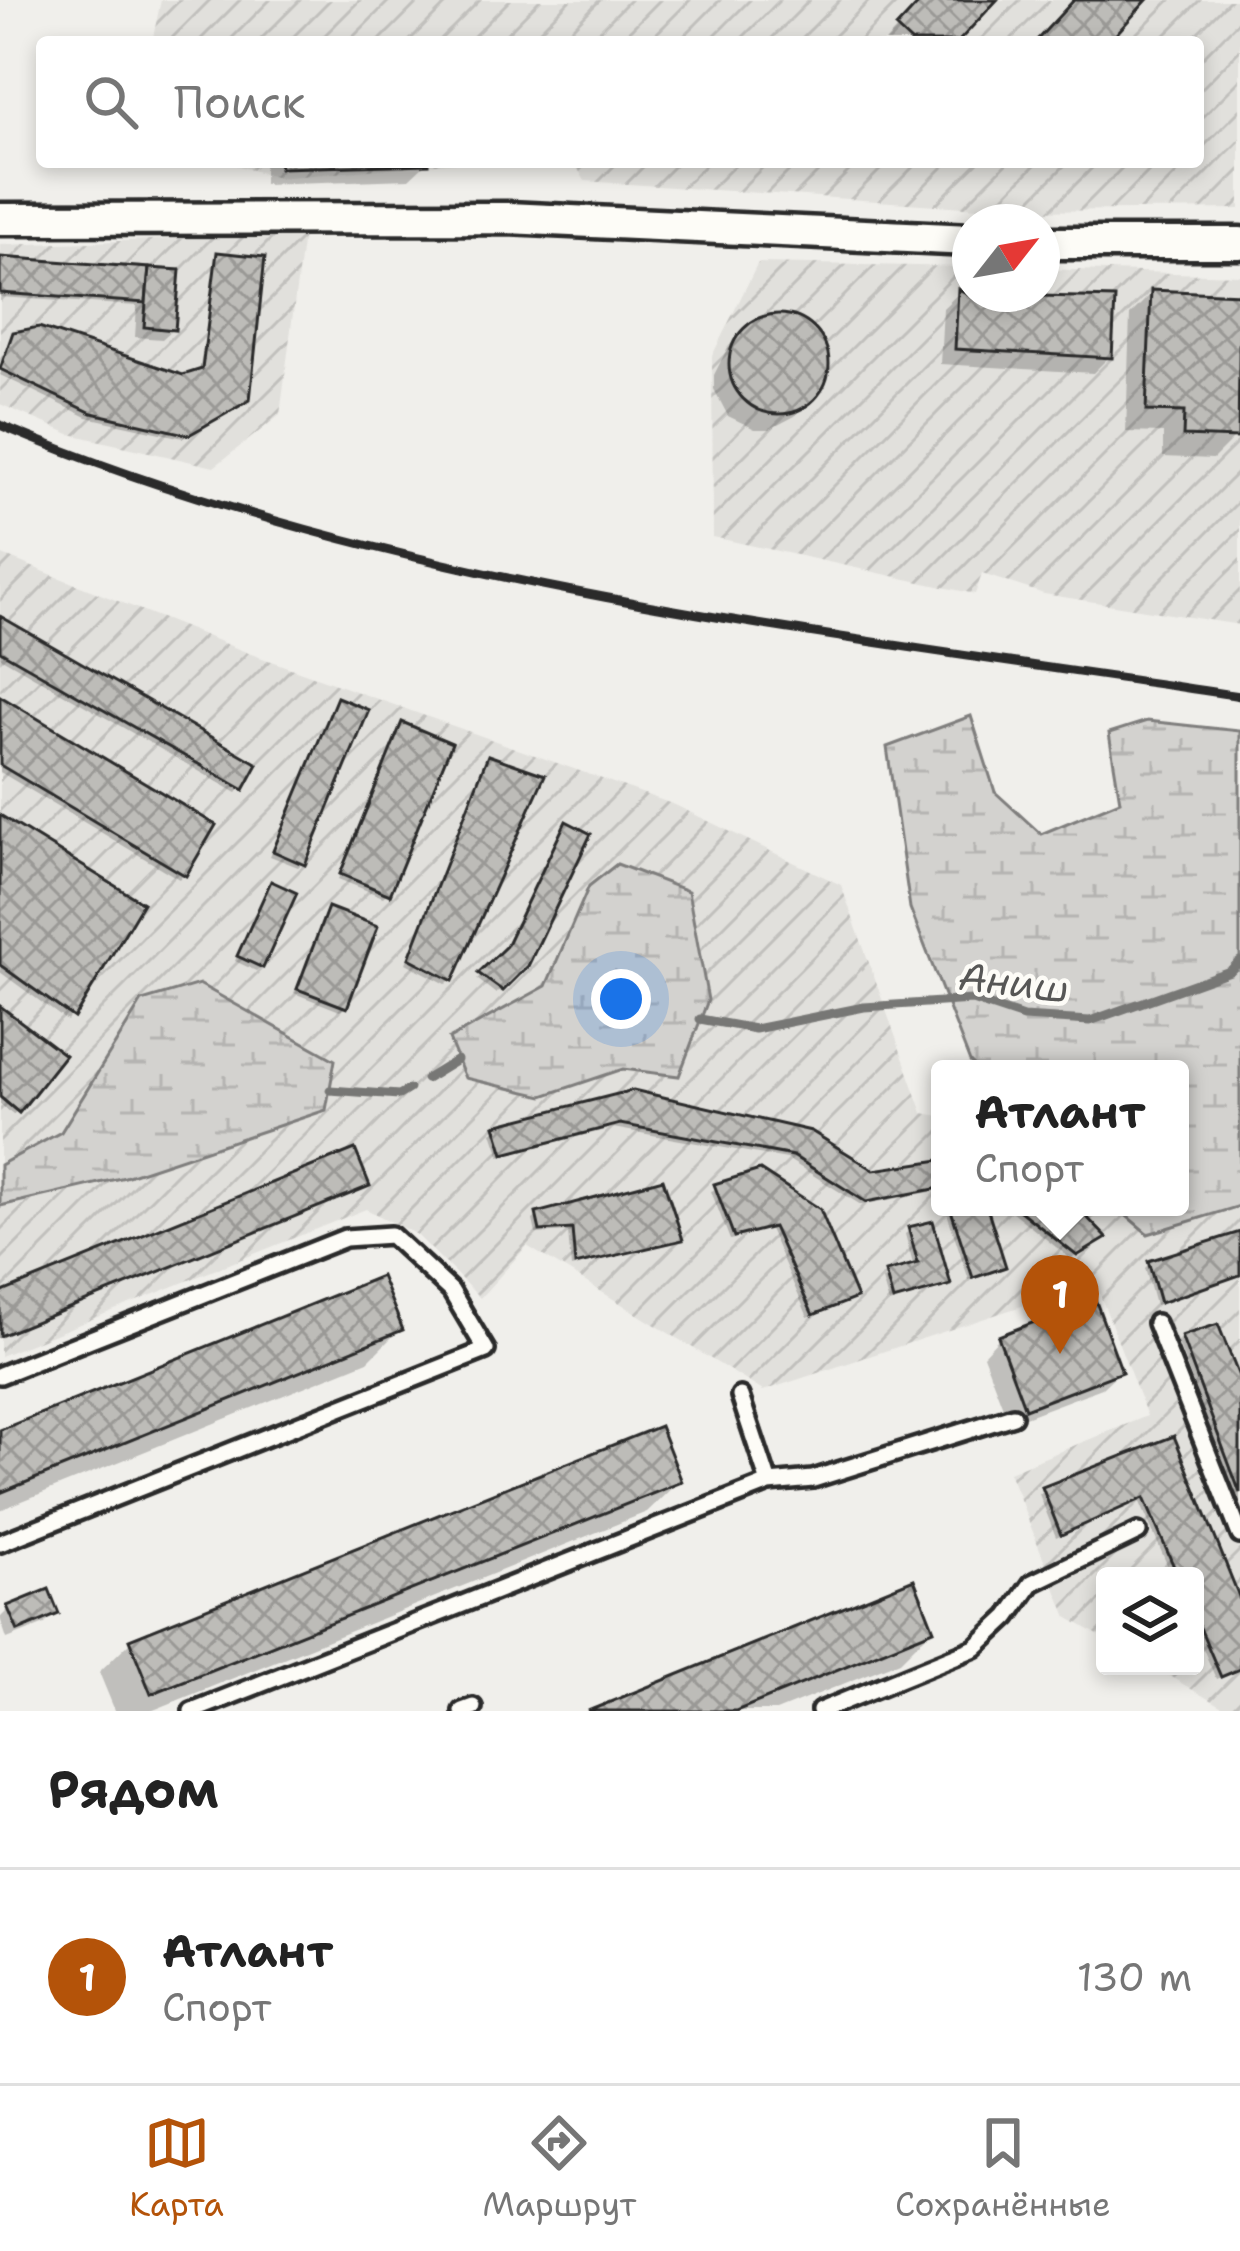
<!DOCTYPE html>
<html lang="ru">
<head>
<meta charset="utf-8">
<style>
  :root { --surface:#fff; --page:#f2f2f2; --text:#222; --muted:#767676; --line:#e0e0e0; --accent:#b45309 }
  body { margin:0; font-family:"Shantell Sans",sans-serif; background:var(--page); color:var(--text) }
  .controls { position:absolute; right:36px; bottom:36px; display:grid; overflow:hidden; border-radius:12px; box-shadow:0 6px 18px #0003 }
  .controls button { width:108px; height:108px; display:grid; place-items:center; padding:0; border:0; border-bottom:3px solid var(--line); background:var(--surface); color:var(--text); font:60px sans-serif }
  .compass { position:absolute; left:952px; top:204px; width:108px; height:108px; border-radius:50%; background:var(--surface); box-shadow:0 6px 18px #0003; rotate:59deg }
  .you { position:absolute; left:621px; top:999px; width:42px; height:42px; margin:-30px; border:9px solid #fff; border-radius:50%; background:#1a73e8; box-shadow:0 0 0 18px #1a73e833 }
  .badge { display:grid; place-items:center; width:78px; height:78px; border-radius:50%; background:var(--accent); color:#fff; font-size:39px; font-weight:700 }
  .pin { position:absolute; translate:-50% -99px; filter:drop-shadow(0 3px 6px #0008) }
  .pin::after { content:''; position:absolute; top:63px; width:42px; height:36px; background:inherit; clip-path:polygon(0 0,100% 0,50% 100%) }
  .popup { position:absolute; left:931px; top:1060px; width:258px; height:156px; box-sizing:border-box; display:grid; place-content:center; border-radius:12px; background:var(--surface); filter:drop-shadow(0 3px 9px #0005); font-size:39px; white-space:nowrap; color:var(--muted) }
  .popup b { font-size:45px; color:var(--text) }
  .popup::after { content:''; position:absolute; left:50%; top:100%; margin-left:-24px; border:24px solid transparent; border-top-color:var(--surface) }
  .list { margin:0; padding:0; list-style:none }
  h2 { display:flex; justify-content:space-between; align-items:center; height:156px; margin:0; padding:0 48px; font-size:51px }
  h2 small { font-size:39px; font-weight:400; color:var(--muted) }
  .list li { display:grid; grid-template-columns:78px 1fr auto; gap:36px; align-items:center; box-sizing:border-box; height:216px; padding:0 48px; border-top:3px solid var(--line) }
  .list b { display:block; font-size:45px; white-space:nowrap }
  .list p { margin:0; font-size:39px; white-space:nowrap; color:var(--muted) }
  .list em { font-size:39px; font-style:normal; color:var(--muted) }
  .icon { flex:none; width:66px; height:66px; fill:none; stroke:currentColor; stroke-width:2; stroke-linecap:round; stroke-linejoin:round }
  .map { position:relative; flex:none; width:1240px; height:1711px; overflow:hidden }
  .search { position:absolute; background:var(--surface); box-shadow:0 6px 18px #0003; left:36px; right:36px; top:36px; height:132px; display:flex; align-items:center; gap:30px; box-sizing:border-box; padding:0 42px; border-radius:12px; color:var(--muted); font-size:45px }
  .sheet { height:372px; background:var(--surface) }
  nav { display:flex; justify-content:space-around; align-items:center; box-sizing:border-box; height:168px; border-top:3px solid var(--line); background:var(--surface); font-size:33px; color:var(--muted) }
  nav a { display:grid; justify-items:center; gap:6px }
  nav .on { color:var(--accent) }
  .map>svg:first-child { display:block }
  .industrial { fill:url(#industrial-furrows) }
  .wetland { fill:url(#wetland-marsh); stroke:#7f7e7d; stroke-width:3 }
  .shadow { fill:#0003 }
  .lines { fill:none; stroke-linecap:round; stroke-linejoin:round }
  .stream { stroke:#777775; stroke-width:9 }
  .building { fill:url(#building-cross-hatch); stroke:#2b2b2b; stroke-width:3 }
  .lane-casing { stroke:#2b2b2b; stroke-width:24 }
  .street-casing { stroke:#2b2b2b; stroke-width:39 }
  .lane { stroke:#fdfcf7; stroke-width:15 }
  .street { stroke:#fdfcf7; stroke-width:30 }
  .rail { stroke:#2b2b2b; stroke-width:9 }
  .labels { text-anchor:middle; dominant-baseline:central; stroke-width:9; stroke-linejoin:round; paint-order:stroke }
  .water-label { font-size:39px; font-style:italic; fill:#575756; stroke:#fdfcf7 }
</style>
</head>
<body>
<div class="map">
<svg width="1240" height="1711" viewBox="0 0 1240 1711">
  <defs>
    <pattern id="industrial-furrows" width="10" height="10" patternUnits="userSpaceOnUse" patternTransform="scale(3)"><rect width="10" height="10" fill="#e1e0dc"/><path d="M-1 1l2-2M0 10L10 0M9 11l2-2" fill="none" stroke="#c1c0bd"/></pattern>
    <pattern id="wetland-marsh" width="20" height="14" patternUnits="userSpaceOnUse" patternTransform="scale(3)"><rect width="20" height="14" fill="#d3d2cf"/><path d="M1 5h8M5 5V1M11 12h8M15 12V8" fill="none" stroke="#b5b4b2"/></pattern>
    <pattern id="building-cross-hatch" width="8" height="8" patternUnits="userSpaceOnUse" patternTransform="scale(3)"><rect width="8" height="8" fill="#bdbcb8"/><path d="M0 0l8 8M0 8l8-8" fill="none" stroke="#9a9996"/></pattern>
  </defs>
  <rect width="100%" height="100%" fill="#f0efeb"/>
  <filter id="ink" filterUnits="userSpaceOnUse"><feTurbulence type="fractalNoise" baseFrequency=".00833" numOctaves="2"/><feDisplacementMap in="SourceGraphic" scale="24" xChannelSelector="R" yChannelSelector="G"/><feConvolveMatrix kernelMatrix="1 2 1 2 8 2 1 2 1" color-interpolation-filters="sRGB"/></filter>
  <g filter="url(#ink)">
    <g class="industrial">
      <polygon points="161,0 1240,0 1240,209 1023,211 585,181 574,162 1198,162 1198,42 152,42"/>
      <polygon points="226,162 458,162 278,178"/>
      <polygon points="303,235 280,415 214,467 70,434 0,404 0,245"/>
      <polygon points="758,263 970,267 970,294 1042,294 1042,269 1240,275 1240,625 1044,594 982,574 975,594 713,537 712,356"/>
      <polygon points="0,554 251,654 675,805 841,885 923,1113 940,1116 940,1207 1180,1207 1240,1101 1240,1711 1229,1711 1152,1666 1195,1666 1195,1576 1105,1576 1105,1639 1067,1617 1009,1472 1147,1416 1095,1282 763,1391 527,1246 480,1298 417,1235 366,1209 0,1356"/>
    </g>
    <g class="wetland">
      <polygon points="971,716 995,792 1041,834 1120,801 1109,733 1147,721 1240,731 1240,1206 1148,1234 1116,1207 1180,1207 1180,1069 977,1069 970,1062 910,908 887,747"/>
      <polygon points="617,864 688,891 708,1000 679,1076 623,1069 543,1096 465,1078 449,1039 546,986 589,886"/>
      <polygon points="199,984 335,1060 326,1110 125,1177 0,1206 0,1165 61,1132 142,1001"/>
    </g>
    <g class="shadow">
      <polygon points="924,0 993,0 954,42 885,42"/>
      <polygon points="264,162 426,163 409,179 264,184"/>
      <polygon points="218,255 242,404 183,438 87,417 0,375 14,335 183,378 199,373"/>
      <polygon points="0,260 177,273 173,329 162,339 135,337 137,306 0,297"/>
      <polygon points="960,292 1112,301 1109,357 1093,373 940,364 943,308"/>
      <polygon points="1152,293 1235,437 1213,459 1163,457 1163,433 1126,432 1130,315"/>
      <polygon points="774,316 788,317 815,332 827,359 822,386 795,416 770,429 755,429 728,416 714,389 714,375 728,347 746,330"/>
      <polygon points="0,620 241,788 237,793 0,657"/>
      <polygon points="0,700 183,874 179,879 0,772"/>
      <polygon points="338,700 303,863 298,867 270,856"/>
      <polygon points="403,726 387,893 383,897 338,879"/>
      <polygon points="489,759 451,979 446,984 406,963"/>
      <polygon points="0,819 139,904 67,1021 0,972"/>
      <polygon points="566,825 525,965 496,994 477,979 503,954"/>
      <polygon points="267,890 261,967 256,971 235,961"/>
      <polygon points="328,911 345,1007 340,1011 294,993"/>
      <polygon points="0,1009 61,1055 13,1115 0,1104"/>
      <polygon points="633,1093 873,1173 940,1163 940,1190 861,1205 787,1159 613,1128 500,1156 492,1132 497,1128"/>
      <polygon points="759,1174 853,1297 849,1302 808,1317 769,1229 730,1240 711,1191"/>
      <polygon points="367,1186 362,1190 0,1337 0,1296"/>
      <polygon points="945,1207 983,1207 1003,1266 998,1270 969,1280"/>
      <polygon points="1006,1207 1073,1207 1099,1242 1071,1259"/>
      <polygon points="538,1216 679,1239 571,1268 568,1232 536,1234 533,1220"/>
      <polygon points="910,1230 948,1284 889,1304 882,1280 914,1268 905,1234"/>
      <polygon points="1240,1235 1240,1276 1155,1305 1145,1268 1150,1263"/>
      <polygon points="399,1330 368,1361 0,1510 0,1433"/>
      <polygon points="999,1338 1119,1372 1102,1388 1009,1423 983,1355"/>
      <polygon points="1183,1339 1240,1388 1240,1507 1178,1343"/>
      <polygon points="1173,1440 1240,1607 1240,1669 1216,1679 1195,1630 1195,1576 1172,1576 1139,1500 1056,1537 1039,1494"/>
      <polygon points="679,1481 647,1512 151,1711 115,1711 99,1672 131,1641"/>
      <polygon points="9,1609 55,1613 45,1624 7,1639 0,1618"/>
      <polygon points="931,1630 900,1661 776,1711 598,1711"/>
    </g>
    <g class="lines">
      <g class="stream">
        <polyline points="700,1019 755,1029 864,1007 972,1000 1023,1017 1090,1021 1230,971 1240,961"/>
        <polyline points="426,1079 457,1060"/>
        <polyline points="330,1090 399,1095 409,1089"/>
      </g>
    </g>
    <g class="building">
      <polygon points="922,0 997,0 958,42 911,42 896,28"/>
      <polygon points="1074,0 1147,0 1109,42 1035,42"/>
      <polygon points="279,162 429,162 429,164 280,168"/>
      <polygon points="217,252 265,257 250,400 189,435 92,413 0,369 13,332 39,327 183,375 202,369"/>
      <polygon points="0,257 149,268 146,303 0,293"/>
      <polygon points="149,268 180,270 175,330 144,327"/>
      <polygon points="958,289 970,294 1115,298 1112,358 955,349"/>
      <polygon points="1151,290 1240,294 1238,438 1183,436 1184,412 1146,411"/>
      <circle cx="779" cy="364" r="50"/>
      <polygon points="0,616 258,764 244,790 0,651"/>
      <polygon points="0,696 216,825 186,876 0,765"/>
      <polygon points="337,697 369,710 305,865 273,851"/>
      <polygon points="402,722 452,743 390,895 340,874"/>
      <polygon points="488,755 545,775 453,981 409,958"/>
      <polygon points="0,815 143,903 74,1018 0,965"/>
      <polygon points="566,821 591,834 528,966 503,991 478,973 506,946"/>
      <polygon points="271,881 297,893 263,968 237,956"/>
      <polygon points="328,907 378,926 347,1008 297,989"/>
      <polygon points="0,1006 65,1055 19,1113 0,1097"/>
      <polygon points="633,1090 811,1131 874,1170 940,1160 940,1188 866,1202 793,1156 620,1124 504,1154 495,1125"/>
      <polygon points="355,1149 370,1186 0,1336 0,1293"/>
      <polygon points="760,1170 820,1209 857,1298 813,1315 773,1227 734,1237 714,1184"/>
      <polygon points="663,1179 683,1240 575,1265 572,1229 540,1231 536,1213"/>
      <polygon points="950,1207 987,1207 1006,1267 973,1278"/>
      <polygon points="1015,1207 1077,1207 1107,1238 1077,1256"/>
      <polygon points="933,1221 951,1285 893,1301 885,1272 918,1263 908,1227"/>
      <polygon points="1240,1232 1240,1275 1160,1303 1148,1261"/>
      <polygon points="381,1276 403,1330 0,1493 0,1430"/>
      <polygon points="1095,1299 1122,1372 1025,1409 998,1336"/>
      <polygon points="1218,1324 1240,1379 1240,1493 1181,1336"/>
      <polygon points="660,1426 682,1482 151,1694 129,1639"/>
      <polygon points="1174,1436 1240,1599 1240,1669 1221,1677 1195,1616 1195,1576 1178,1576 1144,1498 1061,1535 1042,1487"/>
      <polygon points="914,1579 934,1630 736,1711 588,1711"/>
      <polygon points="49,1589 59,1614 18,1631 7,1606"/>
    </g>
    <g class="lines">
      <defs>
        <g id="lane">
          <polyline points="1156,1323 1240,1535"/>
          <polyline points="0,1375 345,1238 391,1235 451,1291 486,1350 0,1543"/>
          <polyline points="740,1396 769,1483"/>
          <polyline points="192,1711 769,1483 813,1479 1013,1416"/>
          <polyline points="462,1711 473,1707"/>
          <polyline points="820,1711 975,1648 1008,1617 1032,1583 1138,1532"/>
        </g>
        <g id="street">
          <polyline points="0,219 508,218 970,240"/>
          <polyline points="1042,243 1240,243"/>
        </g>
      </defs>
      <use href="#lane" class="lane-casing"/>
      <use href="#street" class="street-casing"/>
      <use href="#lane" class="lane"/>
      <use href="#street" class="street"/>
      <path class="rail" d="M0,425C392,590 823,632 1240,696"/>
    </g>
  </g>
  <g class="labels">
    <g class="water-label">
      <text transform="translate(1014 982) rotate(7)">Аниш</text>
    </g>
  </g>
</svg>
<div class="controls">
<button><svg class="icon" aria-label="layers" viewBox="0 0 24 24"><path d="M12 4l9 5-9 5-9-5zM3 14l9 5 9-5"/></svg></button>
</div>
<svg class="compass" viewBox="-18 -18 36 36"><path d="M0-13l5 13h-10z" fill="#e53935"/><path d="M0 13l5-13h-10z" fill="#767676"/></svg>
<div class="you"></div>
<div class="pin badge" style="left:1060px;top:1354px">1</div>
<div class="popup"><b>Атлант</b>Спорт</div>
<div class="search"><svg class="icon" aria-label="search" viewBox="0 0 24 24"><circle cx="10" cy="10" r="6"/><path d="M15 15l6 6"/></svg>Поиск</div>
</div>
<section class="sheet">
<h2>Рядом<small></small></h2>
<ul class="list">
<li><span class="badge">1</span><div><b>Атлант</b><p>Спорт</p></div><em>130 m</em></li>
</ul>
</section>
<nav>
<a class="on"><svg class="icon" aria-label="map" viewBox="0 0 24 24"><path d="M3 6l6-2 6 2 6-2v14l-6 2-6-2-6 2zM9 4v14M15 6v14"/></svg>Карта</a>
<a><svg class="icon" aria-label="directions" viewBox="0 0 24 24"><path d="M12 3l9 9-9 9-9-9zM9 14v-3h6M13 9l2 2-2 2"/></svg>Маршрут</a>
<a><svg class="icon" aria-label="saved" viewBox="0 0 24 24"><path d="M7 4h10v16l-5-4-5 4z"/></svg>Сохранённые</a>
</nav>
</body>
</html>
